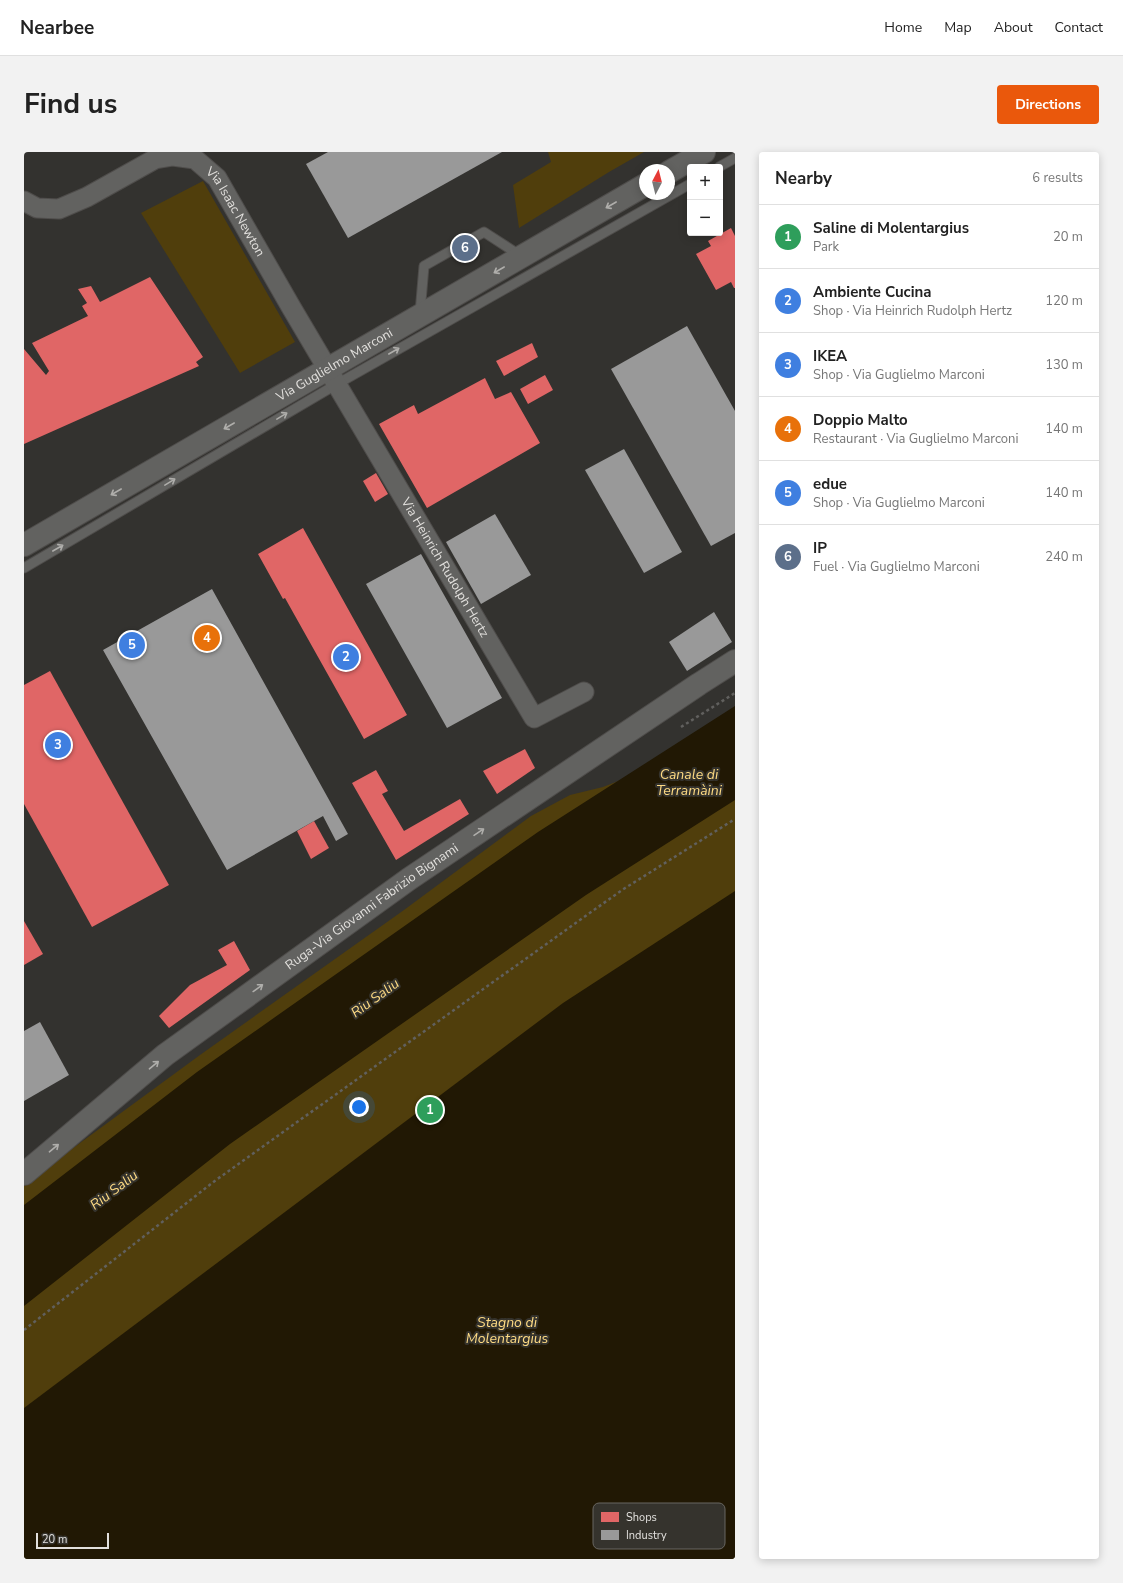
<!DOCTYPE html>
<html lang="en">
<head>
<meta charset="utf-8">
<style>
  :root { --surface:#fff; --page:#f2f2f2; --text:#222; --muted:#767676; --line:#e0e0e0; --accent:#ea580c }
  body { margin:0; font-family:"Nunito Sans",sans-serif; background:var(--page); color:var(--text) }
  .controls { position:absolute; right:12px; top:12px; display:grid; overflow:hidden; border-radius:4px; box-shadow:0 2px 10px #0003 }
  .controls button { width:36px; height:36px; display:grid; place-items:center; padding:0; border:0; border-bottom:1px solid var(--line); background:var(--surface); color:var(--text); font:20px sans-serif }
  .compass { position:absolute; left:615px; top:12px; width:36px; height:36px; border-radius:50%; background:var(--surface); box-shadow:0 2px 10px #0003; rotate:7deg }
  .scale { position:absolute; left:12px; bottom:10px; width:73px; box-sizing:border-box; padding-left:4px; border:2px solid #e2e0dd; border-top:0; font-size:11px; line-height:14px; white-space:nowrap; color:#e2e0dd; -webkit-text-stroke:3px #35332d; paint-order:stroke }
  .you { position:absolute; left:335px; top:955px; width:14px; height:14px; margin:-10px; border:3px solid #fff; border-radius:50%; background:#1a73e8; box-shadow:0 0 0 6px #1a73e833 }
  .badge { display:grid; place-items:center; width:26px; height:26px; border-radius:50%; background:var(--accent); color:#fff; font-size:13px; font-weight:700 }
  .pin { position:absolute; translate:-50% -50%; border:2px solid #fff; box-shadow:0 1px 4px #0006 }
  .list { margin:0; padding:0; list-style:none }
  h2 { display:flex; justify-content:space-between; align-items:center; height:52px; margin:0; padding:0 16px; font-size:17px }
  h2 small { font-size:13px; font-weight:400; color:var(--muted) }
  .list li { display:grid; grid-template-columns:26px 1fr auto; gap:12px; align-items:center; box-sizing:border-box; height:64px; padding:0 16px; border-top:1px solid var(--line) }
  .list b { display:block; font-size:15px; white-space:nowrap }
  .list p { margin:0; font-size:13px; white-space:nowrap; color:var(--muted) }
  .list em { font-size:13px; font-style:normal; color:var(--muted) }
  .map { position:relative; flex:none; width:711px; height:1407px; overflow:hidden; border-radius:4px }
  header { display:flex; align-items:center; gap:24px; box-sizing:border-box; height:56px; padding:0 20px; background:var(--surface); border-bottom:1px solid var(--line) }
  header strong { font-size:19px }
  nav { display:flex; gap:22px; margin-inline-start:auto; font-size:14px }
  .intro { display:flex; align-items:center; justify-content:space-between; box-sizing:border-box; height:96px; padding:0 24px }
  h1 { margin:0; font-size:28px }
  .button { padding:10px 18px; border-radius:4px; background:var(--accent); color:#fff; font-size:14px; font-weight:700 }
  main { display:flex; gap:24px; padding:0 24px }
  aside { flex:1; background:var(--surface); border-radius:4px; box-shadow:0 2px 10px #0003 }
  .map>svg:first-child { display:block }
  .green { fill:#503e0c }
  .water { fill:#211804 }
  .shops { fill:#e06666 }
  .industry { fill:#999 }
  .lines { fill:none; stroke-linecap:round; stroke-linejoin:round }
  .service-casing { stroke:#4f4d4b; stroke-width:11 }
  .minor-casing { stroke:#4f4d4b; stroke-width:21 }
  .secondary-casing { stroke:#4f4d4b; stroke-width:24 }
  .path { stroke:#61605e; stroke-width:2.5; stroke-dasharray:3 3; stroke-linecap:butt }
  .service { stroke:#626260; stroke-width:9 }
  .minor { stroke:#626260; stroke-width:19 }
  .secondary { stroke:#626260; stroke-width:22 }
  .oneway { stroke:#afaeab }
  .labels { text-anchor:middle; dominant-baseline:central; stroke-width:4; stroke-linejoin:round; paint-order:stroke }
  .street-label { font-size:13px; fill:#e2e0dd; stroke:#35332d }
  .water-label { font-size:14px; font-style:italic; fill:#fdda83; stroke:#35332d }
  .key { fill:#35332d; stroke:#696762; stroke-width:1 }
  .key-label { font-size:11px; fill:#e2e0dd }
</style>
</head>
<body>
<header>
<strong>Nearbee</strong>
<nav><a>Home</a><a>Map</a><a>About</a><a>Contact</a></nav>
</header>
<div class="intro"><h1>Find us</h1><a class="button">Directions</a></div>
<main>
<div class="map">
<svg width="711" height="1407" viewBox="0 0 711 1407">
  <rect width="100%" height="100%" fill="#33322f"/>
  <g class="green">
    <polygon points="524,0 620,0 585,20 495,76 489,33 527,10"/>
    <polygon points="179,29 271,190 216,221 117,61"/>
    <polygon points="711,566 711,1407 0,1407 0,1034 26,1013 176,903 380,758 507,664 546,643 579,635 625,617"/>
  </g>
  <g class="water">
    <polygon points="711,554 711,648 562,743 206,992 0,1154 0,1053 173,920 514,680"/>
    <polygon points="711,739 711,1407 0,1407 0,1256 539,851"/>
  </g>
  <g class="shops">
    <polygon points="707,76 711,84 711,136 710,136 707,130 692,138 672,102 687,94 684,89"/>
    <polygon points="126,125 179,205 172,210 175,214 0,292 0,197 22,223 25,219 8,191 64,164 58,154 63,151 54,137 67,134 76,150"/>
    <polygon points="508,191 514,205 480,224 472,209"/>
    <polygon points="521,223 529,238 504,252 496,237"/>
    <polygon points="461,226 471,247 487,240 516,291 403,356 355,272 390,253 394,262"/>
    <polygon points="352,321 364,342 351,350 339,329"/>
    <polygon points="279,376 383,563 340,587 261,446 259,447 234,402"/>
    <polygon points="26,519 145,733 68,775 0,652 0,533"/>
    <polygon points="501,597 511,616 473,642 459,619"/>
    <polygon points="352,618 364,639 358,642 380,679 436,647 445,662 372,708 328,631"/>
    <polygon points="290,669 305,696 287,707 273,679"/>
    <polygon points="0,769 19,802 0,813"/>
    <polygon points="210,789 226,818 145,876 135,864 166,833 203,813 194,798"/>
  </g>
  <g class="industry">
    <polygon points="304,0 478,0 324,86 282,12"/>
    <polygon points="663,174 711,259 711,381 687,394 587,217"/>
    <polygon points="600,297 658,400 620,421 561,318"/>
    <polygon points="471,362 507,423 457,452 422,390"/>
    <polygon points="397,402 478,546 423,576 342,432"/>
    <polygon points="188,437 324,682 312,689 299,664 203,718 79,498"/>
    <polygon points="690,460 708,490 663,519 645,490"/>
    <polygon points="16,870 45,923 0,949 0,879"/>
  </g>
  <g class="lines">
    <defs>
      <g id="service">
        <polyline points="695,15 711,6"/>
        <polyline points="396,161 400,114 460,80 497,104"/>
        <polyline points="0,416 313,232 666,32"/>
      </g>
      <g id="minor">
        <path id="s1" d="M0,49L13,56L35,57L63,45L131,7L149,4L171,7L193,26L267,155L510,566L560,540"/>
      </g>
      <g id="secondary">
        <polyline points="645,20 680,0"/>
        <path id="s2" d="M0,393L621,33"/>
        <path id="s3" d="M0,1022L141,903L385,727L675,532L711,509"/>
      </g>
    </defs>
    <use href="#service" class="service-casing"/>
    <use href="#minor" class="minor-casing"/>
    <use href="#secondary" class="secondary-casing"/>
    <g class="path">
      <polyline points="657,575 711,541"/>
      <polyline points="0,1178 192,1028 598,738 711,667"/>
    </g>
    <use href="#service" class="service"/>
    <use href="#minor" class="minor"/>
    <use href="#secondary" class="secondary"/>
  </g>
  <defs><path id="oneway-shaft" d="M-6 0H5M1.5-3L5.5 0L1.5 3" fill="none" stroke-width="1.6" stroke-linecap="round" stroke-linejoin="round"/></defs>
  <g class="oneway">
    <use href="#oneway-shaft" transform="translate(587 53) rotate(150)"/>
    <use href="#oneway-shaft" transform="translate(475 118) rotate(150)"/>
    <use href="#oneway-shaft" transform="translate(370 199) rotate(-30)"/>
    <use href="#oneway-shaft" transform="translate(258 264) rotate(-31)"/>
    <use href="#oneway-shaft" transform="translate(205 274) rotate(150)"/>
    <use href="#oneway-shaft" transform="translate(146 330) rotate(-31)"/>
    <use href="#oneway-shaft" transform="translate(92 340) rotate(150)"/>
    <use href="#oneway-shaft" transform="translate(34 396) rotate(-30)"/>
    <use href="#oneway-shaft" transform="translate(455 680) rotate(-34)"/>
    <use href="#oneway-shaft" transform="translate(234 836) rotate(-36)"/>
    <use href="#oneway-shaft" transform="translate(130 913) rotate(-40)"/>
    <use href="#oneway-shaft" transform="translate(30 996) rotate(-40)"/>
  </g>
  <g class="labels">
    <g class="street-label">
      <text stroke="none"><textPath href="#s1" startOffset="253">Via Isaac Newton</textPath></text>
      <text stroke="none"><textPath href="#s2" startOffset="359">Via Guglielmo Marconi</textPath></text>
      <text stroke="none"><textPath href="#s1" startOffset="666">Via Heinrich Rudolph Hertz</textPath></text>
      <text stroke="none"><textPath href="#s3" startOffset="439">Ruga-Via Giovanni Fabrizio Bignami</textPath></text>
    </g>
    <g class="water-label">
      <text x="665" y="622">Canale di<tspan x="665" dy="16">Terramàini</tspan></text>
      <text transform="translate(351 846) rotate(-36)">Riu Saliu</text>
      <text transform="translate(90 1038) rotate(-37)">Riu Saliu</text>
      <text x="483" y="1170">Stagno di<tspan x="483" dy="16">Molentargius</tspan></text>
    </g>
  </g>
  <rect x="569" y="1351" width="132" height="46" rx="6" class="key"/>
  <rect x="577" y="1360" width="18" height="10" fill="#e06666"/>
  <rect x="577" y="1378" width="18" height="10" fill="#999"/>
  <g class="key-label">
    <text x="602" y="1369">Shops</text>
    <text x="602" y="1387">Industry</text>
  </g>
</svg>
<div class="controls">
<button>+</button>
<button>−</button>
</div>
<svg class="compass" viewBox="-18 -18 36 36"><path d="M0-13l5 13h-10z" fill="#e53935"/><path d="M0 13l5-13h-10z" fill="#767676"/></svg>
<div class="scale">20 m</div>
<div class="you"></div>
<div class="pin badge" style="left:406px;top:958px;background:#2e9e5b">1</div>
<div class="pin badge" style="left:322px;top:505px;background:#3f7fe0">2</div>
<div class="pin badge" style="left:34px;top:593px;background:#3f7fe0">3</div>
<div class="pin badge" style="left:183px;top:486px;background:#e8710a">4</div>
<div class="pin badge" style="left:108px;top:493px;background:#3f7fe0">5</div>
<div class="pin badge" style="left:441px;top:96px;background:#5c6f8a">6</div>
</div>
<aside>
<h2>Nearby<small>6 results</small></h2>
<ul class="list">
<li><span class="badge" style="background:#2e9e5b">1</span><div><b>Saline di Molentargius</b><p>Park</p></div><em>20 m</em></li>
<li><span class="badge" style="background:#3f7fe0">2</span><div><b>Ambiente Cucina</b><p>Shop · Via Heinrich Rudolph Hertz</p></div><em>120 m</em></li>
<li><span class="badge" style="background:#3f7fe0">3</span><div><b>IKEA</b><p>Shop · Via Guglielmo Marconi</p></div><em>130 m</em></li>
<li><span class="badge" style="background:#e8710a">4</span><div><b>Doppio Malto</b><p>Restaurant · Via Guglielmo Marconi</p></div><em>140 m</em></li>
<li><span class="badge" style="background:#3f7fe0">5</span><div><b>edue</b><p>Shop · Via Guglielmo Marconi</p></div><em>140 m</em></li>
<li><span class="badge" style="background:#5c6f8a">6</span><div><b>IP</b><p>Fuel · Via Guglielmo Marconi</p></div><em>240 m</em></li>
</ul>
</aside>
</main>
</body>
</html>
